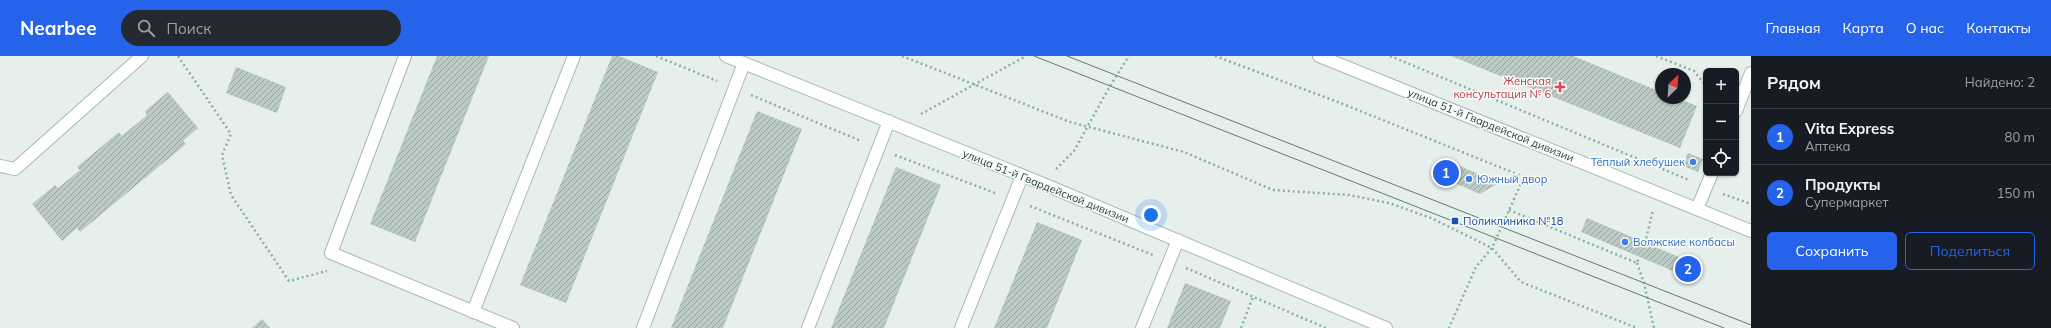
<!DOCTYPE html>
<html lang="ru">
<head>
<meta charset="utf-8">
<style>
  :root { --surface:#171b24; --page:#242831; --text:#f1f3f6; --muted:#9ea1a6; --line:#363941; --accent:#2563eb }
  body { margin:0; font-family:Mulish,sans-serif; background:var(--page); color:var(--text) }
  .controls { position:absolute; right:12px; top:12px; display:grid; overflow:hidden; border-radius:6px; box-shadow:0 1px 3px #0004 }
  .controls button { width:36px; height:36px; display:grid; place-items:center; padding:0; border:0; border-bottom:1px solid var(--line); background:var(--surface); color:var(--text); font:20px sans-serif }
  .compass { position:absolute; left:1655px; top:12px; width:36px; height:36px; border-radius:50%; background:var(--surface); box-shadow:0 1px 3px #0004; rotate:25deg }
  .you { position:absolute; left:1151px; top:159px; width:14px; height:14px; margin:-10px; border:3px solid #fff; border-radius:50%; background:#1a73e8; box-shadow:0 0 0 6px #1a73e833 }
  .badge { display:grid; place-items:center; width:26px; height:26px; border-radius:50%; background:var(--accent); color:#fff; font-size:13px; font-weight:700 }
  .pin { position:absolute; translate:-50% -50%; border:2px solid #fff; box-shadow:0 1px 4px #0006 }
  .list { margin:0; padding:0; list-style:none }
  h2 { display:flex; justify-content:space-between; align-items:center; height:52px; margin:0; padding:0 16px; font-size:17px }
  h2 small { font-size:13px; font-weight:400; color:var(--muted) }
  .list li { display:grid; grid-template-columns:26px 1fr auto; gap:12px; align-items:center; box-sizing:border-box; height:56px; padding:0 16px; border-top:1px solid var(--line) }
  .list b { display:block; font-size:15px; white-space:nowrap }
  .list p { margin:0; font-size:13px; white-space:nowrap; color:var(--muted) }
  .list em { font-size:13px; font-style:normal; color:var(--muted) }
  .actions { display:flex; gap:8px; padding:12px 16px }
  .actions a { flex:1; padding:9px 0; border:1px solid var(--accent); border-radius:6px; text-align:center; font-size:14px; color:var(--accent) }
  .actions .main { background:var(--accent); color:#fff }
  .icon { flex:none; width:22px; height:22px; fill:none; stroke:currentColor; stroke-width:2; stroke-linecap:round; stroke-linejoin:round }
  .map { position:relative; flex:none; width:1751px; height:272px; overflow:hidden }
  header { display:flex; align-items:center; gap:24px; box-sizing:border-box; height:56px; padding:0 20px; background:var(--accent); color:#fff }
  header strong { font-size:19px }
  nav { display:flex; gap:22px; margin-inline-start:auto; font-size:14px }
  .search { width:280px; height:36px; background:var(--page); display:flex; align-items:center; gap:10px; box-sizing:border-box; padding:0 14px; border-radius:22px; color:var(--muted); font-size:15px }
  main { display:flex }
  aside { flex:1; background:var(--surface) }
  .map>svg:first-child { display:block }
  .building { fill:url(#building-hatch) }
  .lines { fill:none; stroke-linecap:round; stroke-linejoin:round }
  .lane-casing { stroke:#a8b8b2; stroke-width:14 }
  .secondary-casing { stroke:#a4bbb3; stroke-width:14 }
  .path { stroke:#86b3a5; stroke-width:2.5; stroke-dasharray:2 3; stroke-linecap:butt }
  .lane { stroke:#fff; stroke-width:12 }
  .secondary { stroke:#fff; stroke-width:12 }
  .tram { stroke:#5f7d75; stroke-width:1 }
  .health-dot { fill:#e0444e; stroke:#f7fbf9; stroke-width:1.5 }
  .shop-dot { fill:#3f7fe0; stroke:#f7fbf9; stroke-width:1.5 }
  .transit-dot { fill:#1a4fb4; stroke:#f7fbf9; stroke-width:1.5 }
  .labels { text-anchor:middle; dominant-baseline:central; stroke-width:3; stroke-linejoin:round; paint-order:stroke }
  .health-label { font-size:11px; fill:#be3a42; stroke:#f7fbf9; text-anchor:end }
  .street-label { font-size:11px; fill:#24423a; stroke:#f7fbf9 }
  .shop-label { font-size:11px; fill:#366cbe; stroke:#f7fbf9; text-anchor:start }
  .transit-label { font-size:11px; fill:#164399; stroke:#f7fbf9; text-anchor:start }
</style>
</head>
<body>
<header>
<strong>Nearbee</strong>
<div class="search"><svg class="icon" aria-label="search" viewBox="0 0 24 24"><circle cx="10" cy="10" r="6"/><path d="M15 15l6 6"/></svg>Поиск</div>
<nav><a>Главная</a><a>Карта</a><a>О нас</a><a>Контакты</a></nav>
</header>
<main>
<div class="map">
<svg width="1751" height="272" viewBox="0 0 1751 272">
  <defs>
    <pattern id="building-hatch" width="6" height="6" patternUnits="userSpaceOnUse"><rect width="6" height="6" fill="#bbcac4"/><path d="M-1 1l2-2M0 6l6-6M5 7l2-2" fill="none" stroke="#98a6a0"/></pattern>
  </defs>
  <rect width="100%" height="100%" fill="#e6efeb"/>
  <g class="building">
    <polygon points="437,0 489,0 415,186 370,168"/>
    <polygon points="612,0 619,0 658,16 566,247 520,229"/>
    <polygon points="1451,0 1573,0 1661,36 1661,42 1677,42 1697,50 1680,92"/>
    <polygon points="236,11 286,31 277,57 226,37"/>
    <polygon points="168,36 198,72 183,85 186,88 80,176 77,172 62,185 32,148 55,129 58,132 80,114 77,111 119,76 122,80 147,59 145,55"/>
    <polygon points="757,55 802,73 723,272 671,272"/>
    <polygon points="1688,97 1703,103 1698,116 1683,110"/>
    <polygon points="1446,104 1499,127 1480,138 1439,120"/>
    <polygon points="896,111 941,129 884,272 831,272"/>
    <polygon points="1587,162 1700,210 1694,224 1581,176"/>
    <polygon points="1037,166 1082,184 1047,272 994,272"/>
    <polygon points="1185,227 1231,245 1220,272 1167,272"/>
    <polygon points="262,263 270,272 252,272"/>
  </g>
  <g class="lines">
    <defs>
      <g id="lane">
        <polyline points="405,0 331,197 513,272"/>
        <polyline points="1736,55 1751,17"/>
        <polyline points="0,110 15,113 142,0"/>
        <polyline points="1697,153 1712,117"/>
        <polyline points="473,256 574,0"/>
        <polyline points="643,272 744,7"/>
        <polyline points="808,272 889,65"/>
        <polyline points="961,272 1022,120"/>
        <polyline points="1142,272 1178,184"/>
      </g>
      <g id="secondary">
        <polyline points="726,0 1041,127 1386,272"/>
        <polyline points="1319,0 1751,175"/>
      </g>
    </defs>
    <use href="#lane" class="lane-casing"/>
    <use href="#secondary" class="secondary-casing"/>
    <g class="path">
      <polyline points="178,0 231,78 222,99 231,139 289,225 327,215"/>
      <polyline points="656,0 717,25"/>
      <polyline points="902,0 1070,66 1184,96 1273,134 1349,139 1389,147 1431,162 1492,192 1476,211 1449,272"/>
      <polyline points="1215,0 1338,46 1524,121 1492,192 1521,226 1637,272"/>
      <polyline points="1390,0 1689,124"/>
      <polyline points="1656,0 1694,15 1706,30"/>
      <polyline points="751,39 861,85"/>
      <polyline points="921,58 1026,0"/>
      <polyline points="895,99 995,137"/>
      <polyline points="1056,113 1074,95 1110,30 1129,0"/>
      <polyline points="1723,138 1751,148"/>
      <polyline points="1030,150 1153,199"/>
      <polyline points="1509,154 1637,207 1639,201"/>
      <polyline points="1645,187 1653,154"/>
      <polyline points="1637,207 1644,227 1654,272"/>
      <polyline points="1186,212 1326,272"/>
      <polyline points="1241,272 1253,241"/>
    </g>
    <use href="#lane" class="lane"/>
    <use href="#secondary" class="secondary"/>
    <g class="tram">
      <polyline points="1034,0 1724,272"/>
      <polyline points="1067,0 1751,269"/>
    </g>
  </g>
  <path class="health-dot" d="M1558 25h4v4h4v4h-4v4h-4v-4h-4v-4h4z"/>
  <g class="shop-dot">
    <circle cx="1693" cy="106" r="4"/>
    <circle cx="1469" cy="123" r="4"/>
    <circle cx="1625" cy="186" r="4"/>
  </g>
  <rect class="transit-dot" x="1451" y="161" width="8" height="8" rx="2"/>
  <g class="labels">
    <g class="health-label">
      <text x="1551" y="25">Женская<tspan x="1551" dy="13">консультация № 6</tspan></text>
    </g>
    <g class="street-label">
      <text transform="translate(1491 69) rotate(22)">улица 51-й Гвардейской дивизии</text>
      <text transform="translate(1046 130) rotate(22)">улица 51-й Гвардейской дивизии</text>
    </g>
    <g class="shop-label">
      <text x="1685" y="106" text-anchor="end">Тёплый хлебушек</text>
      <text x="1477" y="123">Южный двор</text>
      <text x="1633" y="186">Волжские колбасы</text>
    </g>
    <g class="transit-label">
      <text x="1463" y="165">Поликлиника №18</text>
    </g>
  </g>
</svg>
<div class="controls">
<button>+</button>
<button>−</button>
<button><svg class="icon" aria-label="locate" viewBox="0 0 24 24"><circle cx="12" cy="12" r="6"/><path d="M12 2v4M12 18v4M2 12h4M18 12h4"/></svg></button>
</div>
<svg class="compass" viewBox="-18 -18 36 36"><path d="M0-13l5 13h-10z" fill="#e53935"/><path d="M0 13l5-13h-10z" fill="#9ea1a6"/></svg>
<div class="you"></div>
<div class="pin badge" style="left:1446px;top:117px">1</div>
<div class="pin badge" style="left:1688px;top:213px">2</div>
</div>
<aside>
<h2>Рядом<small>Найдено: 2</small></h2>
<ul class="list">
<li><span class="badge">1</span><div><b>Vita Express</b><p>Аптека</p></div><em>80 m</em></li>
<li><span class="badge">2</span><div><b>Продукты</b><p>Супермаркет</p></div><em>150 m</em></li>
</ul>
<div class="actions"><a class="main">Сохранить</a><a>Поделиться</a></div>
</aside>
</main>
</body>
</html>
